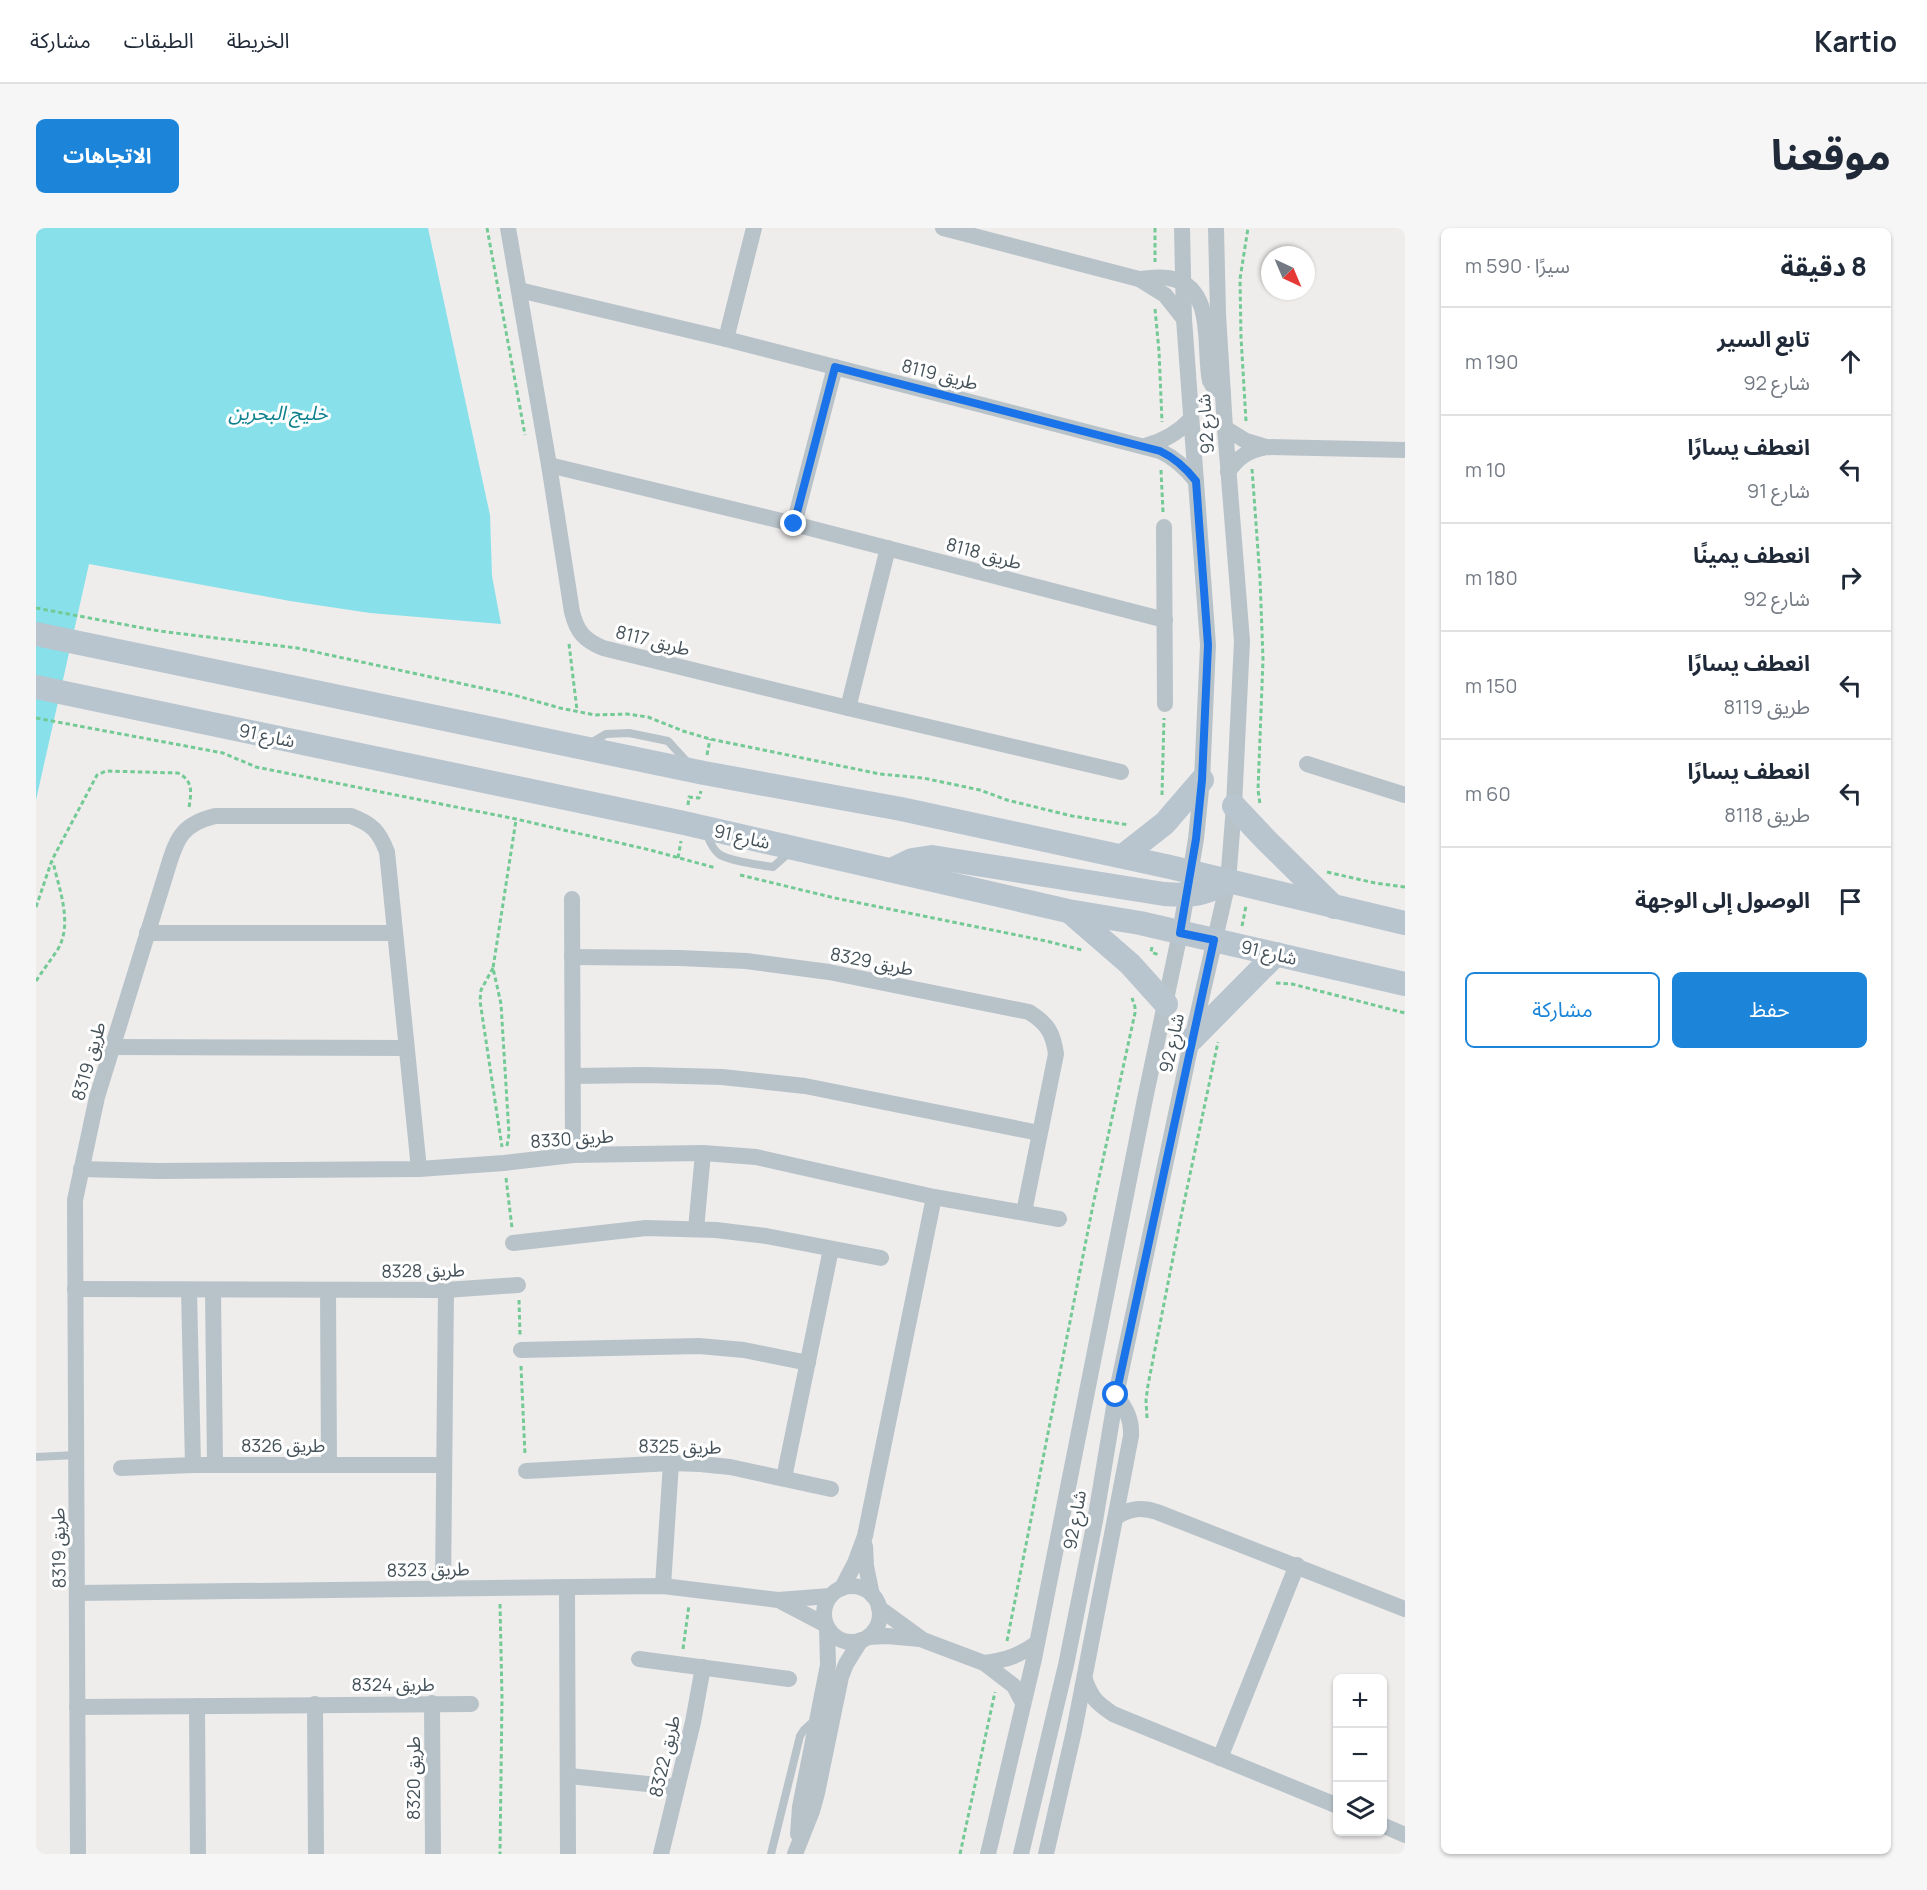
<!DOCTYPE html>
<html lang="ar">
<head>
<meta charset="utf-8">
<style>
  :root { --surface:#fff; --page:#f6f6f7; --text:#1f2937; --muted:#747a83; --line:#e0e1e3; --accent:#1c85d9 }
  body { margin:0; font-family:Manrope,"Noto Sans Arabic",sans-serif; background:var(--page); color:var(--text); direction:rtl }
  .controls { position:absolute; right:18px; bottom:18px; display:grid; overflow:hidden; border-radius:9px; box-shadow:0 2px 4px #0004 }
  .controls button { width:54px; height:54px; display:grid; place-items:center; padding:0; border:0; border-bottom:2px solid var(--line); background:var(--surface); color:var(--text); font:30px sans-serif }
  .compass { position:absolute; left:1225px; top:18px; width:54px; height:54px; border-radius:50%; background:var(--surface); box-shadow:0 2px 4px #0004; rotate:136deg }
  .stop { position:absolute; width:18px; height:18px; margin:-14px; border:4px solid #1a73e8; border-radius:50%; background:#fff }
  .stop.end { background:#1a73e8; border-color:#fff; box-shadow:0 2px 6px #0008 }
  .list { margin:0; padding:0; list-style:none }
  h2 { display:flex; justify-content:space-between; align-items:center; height:78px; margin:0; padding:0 24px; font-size:26px }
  h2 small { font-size:20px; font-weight:400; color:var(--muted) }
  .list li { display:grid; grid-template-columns:39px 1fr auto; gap:18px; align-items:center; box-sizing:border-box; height:108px; padding:0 24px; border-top:2px solid var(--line) }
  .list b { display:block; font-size:22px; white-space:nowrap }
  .list p { margin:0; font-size:20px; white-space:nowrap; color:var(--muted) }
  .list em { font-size:20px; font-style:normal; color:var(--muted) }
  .actions { display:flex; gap:12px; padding:18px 24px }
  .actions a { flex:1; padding:14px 0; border:2px solid var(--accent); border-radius:9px; text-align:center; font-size:21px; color:var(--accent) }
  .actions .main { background:var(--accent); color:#fff }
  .icon { flex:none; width:33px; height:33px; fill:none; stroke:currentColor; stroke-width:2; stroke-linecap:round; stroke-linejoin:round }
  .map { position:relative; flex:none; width:1369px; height:1626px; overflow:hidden; direction:ltr; border-radius:9px }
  header { display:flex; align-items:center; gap:36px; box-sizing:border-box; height:84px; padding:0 30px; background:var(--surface); border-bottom:2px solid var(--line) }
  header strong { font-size:28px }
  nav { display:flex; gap:33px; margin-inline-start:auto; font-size:21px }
  .intro { display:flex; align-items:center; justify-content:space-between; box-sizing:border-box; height:144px; padding:0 36px }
  h1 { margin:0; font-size:42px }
  .button { padding:15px 27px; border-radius:9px; background:var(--accent); color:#fff; font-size:21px; font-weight:700 }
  main { display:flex; gap:36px; padding:0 36px }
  aside { flex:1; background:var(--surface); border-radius:9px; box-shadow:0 2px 4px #0004 }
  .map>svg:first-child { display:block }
  .water { fill:#88e1ea }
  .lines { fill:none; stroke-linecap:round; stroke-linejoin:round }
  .path { stroke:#73ca95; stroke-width:3; stroke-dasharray:4.5 3; stroke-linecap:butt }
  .lane { stroke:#b8c3c9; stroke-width:8 }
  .street { stroke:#b8c3c9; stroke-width:16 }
  .secondary { stroke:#b8c5ce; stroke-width:24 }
  .route { stroke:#1a73e8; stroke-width:8 }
  .labels { text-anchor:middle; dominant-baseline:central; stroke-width:6; stroke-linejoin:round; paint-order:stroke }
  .street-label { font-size:18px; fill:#455259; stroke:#fff }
  .water-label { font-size:20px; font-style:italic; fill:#0e818d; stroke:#fff }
</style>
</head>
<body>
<header>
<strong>Kartio</strong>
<nav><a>الخريطة</a><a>الطبقات</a><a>مشاركة</a></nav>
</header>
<div class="intro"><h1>موقعنا</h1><a class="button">الاتجاهات</a></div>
<main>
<aside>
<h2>8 دقيقة<small>سيرًا · 590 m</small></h2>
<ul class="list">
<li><svg class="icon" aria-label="ahead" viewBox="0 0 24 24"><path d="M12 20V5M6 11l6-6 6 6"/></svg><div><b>تابع السير</b><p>شارع 92</p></div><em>190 m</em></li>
<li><svg class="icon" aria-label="left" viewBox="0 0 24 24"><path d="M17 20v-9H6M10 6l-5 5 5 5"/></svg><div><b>انعطف يسارًا</b><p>شارع 91</p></div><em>10 m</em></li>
<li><svg class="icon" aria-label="right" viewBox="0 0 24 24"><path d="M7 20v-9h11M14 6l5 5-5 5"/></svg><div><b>انعطف يمينًا</b><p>شارع 92</p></div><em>180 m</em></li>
<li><svg class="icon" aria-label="left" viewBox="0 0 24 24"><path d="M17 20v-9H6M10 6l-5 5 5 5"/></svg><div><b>انعطف يسارًا</b><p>طريق 8119</p></div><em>150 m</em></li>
<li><svg class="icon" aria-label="left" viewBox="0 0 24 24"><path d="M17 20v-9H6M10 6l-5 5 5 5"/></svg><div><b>انعطف يسارًا</b><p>طريق 8118</p></div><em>60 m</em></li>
<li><svg class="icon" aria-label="arrive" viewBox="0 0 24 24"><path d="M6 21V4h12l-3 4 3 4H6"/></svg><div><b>الوصول إلى الوجهة</b></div></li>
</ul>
<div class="actions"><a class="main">حفظ</a><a>مشاركة</a></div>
</aside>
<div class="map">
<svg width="1369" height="1626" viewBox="0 0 1369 1626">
  <rect width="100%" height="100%" fill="#efecec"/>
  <polygon class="water" points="0,0 392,0 454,287 456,348 465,396 334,385 254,373 53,336 0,572"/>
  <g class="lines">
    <g class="path">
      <polyline points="451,0 489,207"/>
      <polyline points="1119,0 1119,34"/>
      <polyline points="1119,81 1123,123 1126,194"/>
      <polyline points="1210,193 1205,109 1204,51 1212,0"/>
      <polyline points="1216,241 1224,350 1227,431 1222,562 1224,576"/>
      <polyline points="1125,242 1127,284"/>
      <polyline points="0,380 123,403 261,420 478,467 524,480 559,487 591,486 612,489 647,503 674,511 844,546 887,550 944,562 971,572 1036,588 1093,597"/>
      <polyline points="533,416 541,482"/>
      <polyline points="0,490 187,525 220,539 480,591 614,622 680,640"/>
      <polyline points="671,527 674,511"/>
      <polyline points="1126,567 1128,490"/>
      <polyline points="652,577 653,569 663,570 665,563"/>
      <polyline points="642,630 645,613"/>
      <polyline points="1291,644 1339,655 1369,659"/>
      <polyline points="704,647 799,670 1010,713 1046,722"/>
      <path d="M0,679L16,632L61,547L70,543L142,545C158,553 155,565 153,580"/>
      <polyline points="1206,698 1210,678"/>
      <polyline points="1116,719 1115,724 1123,727"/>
      <polyline points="457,740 445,762 444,773 466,919"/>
      <path d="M0,753C7,742 15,732 22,721C37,695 23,661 17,634"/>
      <polyline points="1240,755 1256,756 1369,785"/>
      <polyline points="471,918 473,906 465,776 457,740 480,592"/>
      <polyline points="470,950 476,1000"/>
      <polyline points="483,1072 484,1107"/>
      <polyline points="485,1138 489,1227"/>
      <polyline points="1111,1190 1110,1172 1112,1157 1145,989 1182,814"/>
      <polyline points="464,1376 466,1470 464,1626"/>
      <polyline points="971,1413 1057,977 1099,785 1099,779 1096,770"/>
      <polyline points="647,1421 653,1377"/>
      <polyline points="924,1626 959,1464"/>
    </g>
    <g class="lane">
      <polyline points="553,516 570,506 593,505 632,513 652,535"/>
      <path d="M670,605C673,612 677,622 683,626C692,633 724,637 737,639L754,624"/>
      <polyline points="0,1229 40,1227"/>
      <polyline points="735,1626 764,1508 768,1502 780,1491"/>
    </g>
    <g class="street">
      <path d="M472,0L513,237L536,384C541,404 548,412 567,420L812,480L1085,544"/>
      <polyline points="907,0 1103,51 1129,67 1148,91"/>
      <path d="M1104,51C1115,50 1126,48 1137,51C1180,62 1167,121 1174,153L1177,158L1187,165"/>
      <path d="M483,62L690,111L1124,223C1139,230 1149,239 1160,253"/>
      <polyline points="690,111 718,0"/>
      <polyline points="1189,200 1210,213 1230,219"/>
      <path d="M1109,218C1128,213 1142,205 1155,191"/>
      <polyline points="513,237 758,296 1129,392"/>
      <path d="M1192,244C1202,229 1213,222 1230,219L1369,222"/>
      <polyline points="758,296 799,139"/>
      <polyline points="1128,299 1129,476"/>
      <polyline points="812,480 852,320"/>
      <polyline points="1271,536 1369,567"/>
      <polyline points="536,671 537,927"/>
      <polyline points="111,705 358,705"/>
      <path d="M536,729L644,730L710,733L793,744L993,784C1012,796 1017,805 1020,826L988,984"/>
      <polyline points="76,819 370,820"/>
      <polyline points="537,848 610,847 686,849 769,858 1003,905"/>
      <polyline points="45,941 122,943 383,941 468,935 537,927 667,925 720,929 898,969 1023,991"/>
      <polyline points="660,1001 667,925"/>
      <polyline points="477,1015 610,1000 680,1002 730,1008 845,1030"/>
      <polyline points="39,1061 410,1062 482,1057"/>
      <polyline points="153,1062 157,1237"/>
      <polyline points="177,1062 179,1237"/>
      <polyline points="292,1062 293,1237"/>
      <polyline points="485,1122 663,1118 708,1122 772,1135"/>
      <polyline points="85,1240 157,1237 408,1237"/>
      <polyline points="490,1243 635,1235 664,1236 694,1239 795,1261"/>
      <polyline points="748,1250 795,1021"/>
      <path d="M1080,1289C1095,1280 1106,1279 1121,1284L1369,1381"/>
      <polyline points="829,1318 830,1338 836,1367"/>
      <polyline points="627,1358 635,1235"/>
      <circle cx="816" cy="1386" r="28"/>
      <polyline points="407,1360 410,1062"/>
      <polyline points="531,1360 532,1626"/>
      <polyline points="806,1360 819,1335 829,1308 898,969"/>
      <polyline points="42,1365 627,1358 742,1372 794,1368"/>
      <polyline points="746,1374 790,1397"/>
      <polyline points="843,1380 887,1412 948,1435 978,1458 987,1475"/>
      <polyline points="832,1409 851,1408 884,1411"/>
      <polyline points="603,1431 753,1451"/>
      <path d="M948,1435C971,1432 982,1428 1001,1415"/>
      <path d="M1049,1452C1056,1471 1061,1475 1077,1486L1302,1578"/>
      <polyline points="396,1475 397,1626"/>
      <polyline points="279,1476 280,1626"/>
      <polyline points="161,1478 162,1626"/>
      <polyline points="41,1479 435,1476"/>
      <polyline points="1184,1530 1261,1337"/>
      <polyline points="533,1548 641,1559"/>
      <polyline points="1346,1597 1369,1607"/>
      <polyline points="762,1606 764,1579 792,1437 791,1399"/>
      <path d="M42,1626L39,972L61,869L132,639C141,609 147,596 179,588H315C336,596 343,603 351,624L383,941"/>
      <polyline points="625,1626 657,1494 667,1439"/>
      <polyline points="759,1626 776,1583 781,1565 805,1449 810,1436 825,1412"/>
      <polyline points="952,1626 998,1431 1109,871 1144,705 1160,611 1166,552 1172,417 1148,91 1146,0"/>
      <polyline points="985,1626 1030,1437 1059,1293 1080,1167 1156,811 1192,654 1198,578 1206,413 1189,200 1182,86 1180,0"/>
      <path d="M1010,1626L1038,1503L1095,1208C1096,1191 1090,1181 1080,1167"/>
    </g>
    <g class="secondary">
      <polyline points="0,406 668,545 865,581 1134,639 1369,695"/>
      <polyline points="0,459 648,595 1032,683 1104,695 1369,756"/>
      <polyline points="1198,578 1230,612 1298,679"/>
      <polyline points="1087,628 1129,595 1166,552"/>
      <path d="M855,642L876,632L896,629L1128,666C1157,668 1166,667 1192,654"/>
      <polyline points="1034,684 1094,736 1130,776"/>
      <polyline points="1156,811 1240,726"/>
    </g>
  </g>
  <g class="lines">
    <path class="route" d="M758,296L799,139L1124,223C1139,230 1149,239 1160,253L1172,417L1166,552L1160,611L1144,705L1178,712L1080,1167"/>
  </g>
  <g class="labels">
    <g class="street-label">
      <text transform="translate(904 146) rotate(14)">طريق 8119</text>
      <text transform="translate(1169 196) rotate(-94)">شارع 92</text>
      <text transform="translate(948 325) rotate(15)">طريق 8118</text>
      <text transform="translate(617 412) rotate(14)">طريق 8117</text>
      <text transform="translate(231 507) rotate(12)">شارع 91</text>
      <text transform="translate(706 608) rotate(13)">شارع 91</text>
      <text transform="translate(1233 724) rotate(13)">شارع 91</text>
      <text transform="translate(836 733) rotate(11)">طريق 8329</text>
      <text transform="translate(1135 815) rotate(-78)">شارع 92</text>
      <text transform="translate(52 833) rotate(-74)">طريق 8319</text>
      <text transform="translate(536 910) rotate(-4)">طريق 8330</text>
      <text transform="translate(387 1042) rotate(-1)">طريق 8328</text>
      <text x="247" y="1217">طريق 8326</text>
      <text transform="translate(644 1218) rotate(1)">طريق 8325</text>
      <text transform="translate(1038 1292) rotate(-80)">شارع 92</text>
      <text transform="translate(22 1320) rotate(-91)">طريق 8319</text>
      <text transform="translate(392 1341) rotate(-1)">طريق 8323</text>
      <text x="357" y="1456">طريق 8324</text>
      <text transform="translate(628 1528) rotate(-77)">طريق 8322</text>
      <text transform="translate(377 1550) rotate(-90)">طريق 8320</text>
    </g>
    <g class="water-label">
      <text x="242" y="184">خليج البحرين</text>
    </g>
  </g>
</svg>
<div class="controls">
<button>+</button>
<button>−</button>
<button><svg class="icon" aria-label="layers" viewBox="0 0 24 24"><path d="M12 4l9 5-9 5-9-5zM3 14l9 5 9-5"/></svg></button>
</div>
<svg class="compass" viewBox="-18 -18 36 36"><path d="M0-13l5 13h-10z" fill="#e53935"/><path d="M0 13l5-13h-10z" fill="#747a83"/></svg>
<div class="stop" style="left:1080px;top:1167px"></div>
<div class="stop end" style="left:758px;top:296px"></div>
</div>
</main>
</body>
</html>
